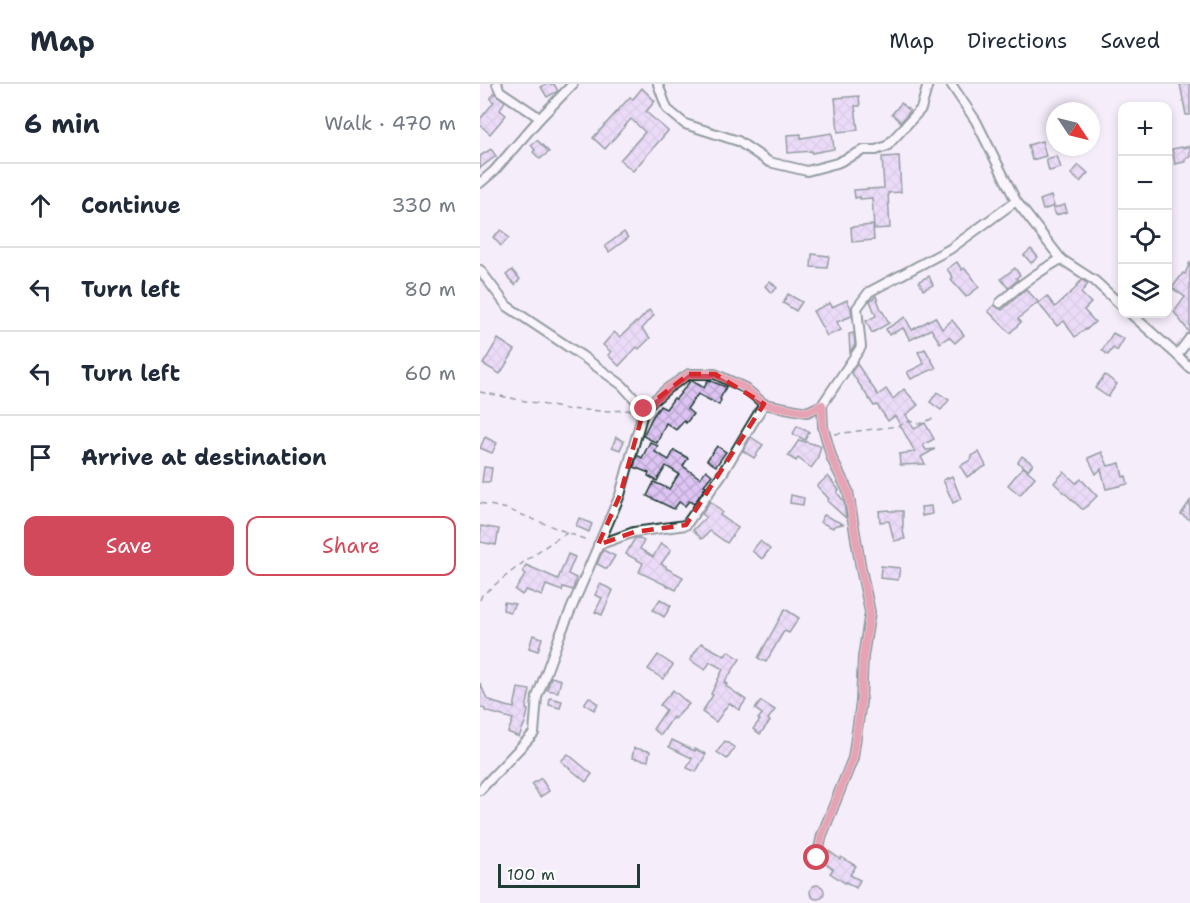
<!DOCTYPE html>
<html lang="en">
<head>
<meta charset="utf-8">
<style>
  :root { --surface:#fff; --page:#f2f2f3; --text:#1f2937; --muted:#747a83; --line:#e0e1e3; --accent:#d1495b }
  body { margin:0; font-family:"Shantell Sans",sans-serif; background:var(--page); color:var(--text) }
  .controls { position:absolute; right:18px; top:18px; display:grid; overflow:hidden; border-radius:12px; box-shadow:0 3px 9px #0003 }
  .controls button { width:54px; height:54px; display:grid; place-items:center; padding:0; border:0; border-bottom:2px solid var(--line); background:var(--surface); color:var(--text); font:30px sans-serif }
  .compass { position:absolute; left:566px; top:18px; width:54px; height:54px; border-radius:50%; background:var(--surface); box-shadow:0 3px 9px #0003; rotate:125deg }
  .scale { position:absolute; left:18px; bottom:15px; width:142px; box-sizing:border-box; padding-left:6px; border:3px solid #1f3d34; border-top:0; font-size:16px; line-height:21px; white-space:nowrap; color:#1f3d34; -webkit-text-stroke:4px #fff; paint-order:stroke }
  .stop { position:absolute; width:18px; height:18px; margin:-14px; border:4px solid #d1495b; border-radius:50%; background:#fff }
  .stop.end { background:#d1495b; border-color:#fff; box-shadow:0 2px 6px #0008 }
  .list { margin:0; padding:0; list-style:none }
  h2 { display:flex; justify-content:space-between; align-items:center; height:78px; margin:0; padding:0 24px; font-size:26px }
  h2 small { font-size:20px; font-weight:400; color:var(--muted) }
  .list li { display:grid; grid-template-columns:39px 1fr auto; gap:18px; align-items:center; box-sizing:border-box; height:84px; padding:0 24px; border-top:2px solid var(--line) }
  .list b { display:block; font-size:22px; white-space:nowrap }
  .list em { font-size:20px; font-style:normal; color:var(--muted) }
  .actions { display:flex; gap:12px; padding:18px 24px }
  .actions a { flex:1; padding:14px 0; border:2px solid var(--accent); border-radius:12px; text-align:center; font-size:21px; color:var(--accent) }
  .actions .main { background:var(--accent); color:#fff }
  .icon { flex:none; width:33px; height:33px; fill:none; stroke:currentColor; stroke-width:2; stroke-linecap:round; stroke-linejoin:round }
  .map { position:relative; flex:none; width:710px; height:819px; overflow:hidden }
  header { display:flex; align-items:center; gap:36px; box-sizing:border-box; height:84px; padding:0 30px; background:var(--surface); border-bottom:2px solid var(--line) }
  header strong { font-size:28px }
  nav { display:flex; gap:33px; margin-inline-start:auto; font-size:21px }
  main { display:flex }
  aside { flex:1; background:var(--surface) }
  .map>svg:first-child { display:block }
  .building { fill:url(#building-cross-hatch); stroke:#1f3d34; stroke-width:1.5 }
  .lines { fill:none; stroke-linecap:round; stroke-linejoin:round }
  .street-casing { stroke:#1f3d34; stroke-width:12 }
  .path { stroke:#1f3d34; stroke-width:1.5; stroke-dasharray:6 4.5; stroke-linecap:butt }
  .street { stroke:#fff; stroke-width:8 }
  .route { stroke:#d1495b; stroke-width:8 }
  .marked { fill:none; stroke:#d62828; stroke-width:4.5; stroke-dasharray:12 8; stroke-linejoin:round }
</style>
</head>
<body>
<header>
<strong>Map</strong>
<nav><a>Map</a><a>Directions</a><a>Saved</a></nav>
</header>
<main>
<aside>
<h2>6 min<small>Walk · 470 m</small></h2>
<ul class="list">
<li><svg class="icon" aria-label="ahead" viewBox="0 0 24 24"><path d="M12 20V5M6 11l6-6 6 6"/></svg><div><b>Continue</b></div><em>330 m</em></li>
<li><svg class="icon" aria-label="left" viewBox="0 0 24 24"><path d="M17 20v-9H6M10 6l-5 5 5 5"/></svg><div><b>Turn left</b></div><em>80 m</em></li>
<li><svg class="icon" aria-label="left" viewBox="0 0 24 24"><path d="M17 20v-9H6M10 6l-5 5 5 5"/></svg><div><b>Turn left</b></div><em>60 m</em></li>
<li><svg class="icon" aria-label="arrive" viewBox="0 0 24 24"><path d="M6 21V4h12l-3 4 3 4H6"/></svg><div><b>Arrive at destination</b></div></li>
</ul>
<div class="actions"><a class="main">Save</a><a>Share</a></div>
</aside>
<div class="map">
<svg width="710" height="819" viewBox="0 0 710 819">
  <defs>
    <pattern id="building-cross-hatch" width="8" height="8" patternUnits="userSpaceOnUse" patternTransform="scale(1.5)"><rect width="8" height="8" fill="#ddc4f3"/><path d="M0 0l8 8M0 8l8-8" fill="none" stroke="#bda9d1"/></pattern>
  </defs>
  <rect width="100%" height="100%" fill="#f5edfb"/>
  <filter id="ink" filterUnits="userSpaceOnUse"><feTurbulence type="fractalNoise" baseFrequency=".0167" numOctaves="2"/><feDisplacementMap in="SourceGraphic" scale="12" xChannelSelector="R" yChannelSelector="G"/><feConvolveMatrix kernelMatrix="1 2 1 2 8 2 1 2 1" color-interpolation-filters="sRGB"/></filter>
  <g filter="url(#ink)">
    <g class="building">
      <polygon points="66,0 74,0 78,7 67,13 61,3"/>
      <polygon points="700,0 710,0 710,31 706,31"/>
      <polygon points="162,4 175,17 166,28 188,47 153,87 140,76 165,48 151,35 125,65 113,54 150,13 153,15"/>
      <polygon points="14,9 25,17 20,26 26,31 10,50 0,41 0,35 14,18 10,15"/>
      <polygon points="379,12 380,22 375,22 378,46 358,48 355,14"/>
      <polygon points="421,19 430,27 421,38 412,30"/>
      <polygon points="352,49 354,65 332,69 332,67 308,69 307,51 321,50 321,54"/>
      <polygon points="57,56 69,68 60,75 53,68 55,66 51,61"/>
      <polygon points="562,57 566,72 552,76 548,61"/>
      <polygon points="710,62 710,73 705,75 705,78 695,80 692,65 702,63 703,64"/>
      <polygon points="11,65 16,72 0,84 0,72"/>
      <polygon points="419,72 421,108 408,109 410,144 394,145 392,114 380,115 380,113 375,114 374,106 404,104 402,73"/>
      <polygon points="577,72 581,84 569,87 566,75"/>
      <polygon points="599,81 608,89 600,98 591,90"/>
      <polygon points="571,112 574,122 563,126 560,116"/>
      <polygon points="585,121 587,128 576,131 573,124"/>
      <polygon points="393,141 394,156 372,158 371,143"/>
      <polygon points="21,146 29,154 21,162 13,153"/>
      <polygon points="144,148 148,154 129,168 125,162"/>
      <polygon points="551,165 558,173 551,179 544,171"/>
      <polygon points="332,170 349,172 347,184 331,183"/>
      <polygon points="477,178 482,186 484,184 491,191 499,203 486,213 471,196 473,194 467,185"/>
      <polygon points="710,178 710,248 709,248 694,228 705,213 692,204 703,189 705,190"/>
      <polygon points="535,184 540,191 536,194 538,196 528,204 521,195"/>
      <polygon points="32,186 40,195 35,201 26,191"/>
      <polygon points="449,192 453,201 443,206 439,197"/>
      <polygon points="602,196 608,200 601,209 611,219 604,226 615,238 606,246 606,245 595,253 584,237 577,242 558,219 567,212 575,223 597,203 596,202"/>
      <polygon points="290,197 297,204 291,209 285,202"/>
      <polygon points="546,205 558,218 538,235 541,238 530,249 508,227 514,221 522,226"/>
      <polygon points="308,210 322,218 316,227 303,219"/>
      <polygon points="396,212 402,228 403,228 409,239 392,249 386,237 396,232 390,217"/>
      <polygon points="367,216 371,224 372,232 357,238 361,246 347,252 333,227 350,219 352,223"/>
      <polygon points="169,226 174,231 162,245 170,254 159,265 157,263 139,282 128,271 131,268 123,261 134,248 140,253 156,238 157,239"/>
      <polygon points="425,233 432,246 455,233 462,245 472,236 484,251 475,259 469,253 460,259 451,245 430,256 423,244 409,251 406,245"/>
      <polygon points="374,249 375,261 370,268 369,250"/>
      <polygon points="633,249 644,255 637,267 633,264 628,271 622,266"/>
      <polygon points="18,255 35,266 20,290 3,280"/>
      <polygon points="445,265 456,284 431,295 427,288 444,280 438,268"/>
      <polygon points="377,280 398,311 406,305 413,315 424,305 438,321 426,331 434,345 445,339 454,355 443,361 446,366 455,365 441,373 445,380 420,381 419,370 435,368 415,332 408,337 397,321 394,322 371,288"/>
      <polygon points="625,291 637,300 628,313 615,304"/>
      <polygon points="211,296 224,304 228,296 246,303 240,315 241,316 239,321 218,310 207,325 213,330 206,339 204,337 196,346 186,339 177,359 163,352 173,332 180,322 186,325 194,314 196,315"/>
      <polygon points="457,308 469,316 461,326 450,318"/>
      <polygon points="317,342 329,348 325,356 313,350"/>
      <polygon points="5,353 17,359 12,369 0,364"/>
      <polygon points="136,353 144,357 140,366 132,363"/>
      <polygon points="271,353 283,361 274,374 263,367"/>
      <polygon points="319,356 341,362 337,376 331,384 318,374 316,377 308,372"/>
      <polygon points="170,358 178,362 175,368 189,376 194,366 208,374 203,382 220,394 226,386 232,391 224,401 226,402 214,420 209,417 205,422 199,418 194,425 167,412 174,398 189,405 199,390 186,382 177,397 168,392 169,389 154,383 157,371 162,374"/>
      <polygon points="237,362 246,368 236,382 227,376"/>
      <polygon points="499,368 506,382 487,393 480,382 492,375 491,372"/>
      <polygon points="622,368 628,382 640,379 643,393 646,392 648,400 626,405 621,385 616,390 608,374"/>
      <polygon points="542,372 553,380 548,386 538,378"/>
      <polygon points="4,383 12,384 10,398 2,398"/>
      <polygon points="543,383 555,393 540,411 528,401"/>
      <polygon points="584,388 596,399 601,395 617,412 604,425 602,425 574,399"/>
      <polygon points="348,392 359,406 357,408 364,418 366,434 347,417 349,415 337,402"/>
      <polygon points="472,392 481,415 473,419 463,396"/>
      <polygon points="311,411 324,414 323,421 310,419"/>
      <polygon points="230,417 242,428 240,431 258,444 247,459 230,447 222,455 213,446 226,433 222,430"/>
      <polygon points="710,417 710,436 701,430"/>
      <polygon points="451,422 452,430 442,432 441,423"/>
      <polygon points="409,426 409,427 423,427 423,443 422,443 425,455 414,457 409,437 400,438 399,427"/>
      <polygon points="344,431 363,440 354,442 353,444 340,438"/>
      <polygon points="99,434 112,440 109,448 96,442"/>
      <polygon points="1,442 19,445 16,461 0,458"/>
      <polygon points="155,454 158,454 164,457 160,465 173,473 181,459 191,466 181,480 186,482 186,484 203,493 196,506 159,488 163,479 146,470"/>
      <polygon points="280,457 290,465 282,475 272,467"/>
      <polygon points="123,466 135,472 127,485 117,480"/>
      <polygon points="88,470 95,473 88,490 96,494 93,506 83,503 82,507 66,501 62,512 46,506 42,511 35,506 46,490 43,488 46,481 78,495"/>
      <polygon points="401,482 420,484 418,496 400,494"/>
      <polygon points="120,500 133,506 122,531 115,528 122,514 115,511"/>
      <polygon points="180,515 191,522 184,533 173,526"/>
      <polygon points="24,518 35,520 30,528 23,526"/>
      <polygon points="305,525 319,534 309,549 304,547 286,578 278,574"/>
      <polygon points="53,551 62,554 58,567 49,564"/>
      <polygon points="221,559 245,572 248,567 260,575 244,599 247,600 246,602 266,616 259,626 249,619 236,638 222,628 233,611 231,610 243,585 230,578 225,586 210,576"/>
      <polygon points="178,571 193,581 183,595 168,585"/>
      <polygon points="71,593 81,596 78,608 67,606"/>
      <polygon points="0,599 7,615 13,617 12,618 34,624 38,604 50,606 46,625 48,626 46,636 39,653 28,648 33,635 5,627 5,625 0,623"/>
      <polygon points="193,606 209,620 195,635 193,633 181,651 173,645 186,626 180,621"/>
      <polygon points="109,613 118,620 114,626 104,620"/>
      <polygon points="70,614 82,617 80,624 69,621"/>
      <polygon points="281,617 295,626 288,635 290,637 280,650 273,645 280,636 278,635 282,630 275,625"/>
      <polygon points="192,656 215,667 215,665 226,670 216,688 207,684 212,674 189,663"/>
      <polygon points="245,657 255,664 247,675 237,668"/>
      <polygon points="154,664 170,667 168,677 152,674"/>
      <polygon points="88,670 112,690 106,698 81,677"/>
      <polygon points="61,694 69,707 60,713 52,700"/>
      <polygon points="349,767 360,775 361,773 376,782 370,791 380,796 376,804 366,798 365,799 350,789 353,785 342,777"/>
      <circle cx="337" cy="808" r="7"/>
    </g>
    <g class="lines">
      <defs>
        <g id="street">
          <polyline points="17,0 20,7 60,34"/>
          <polyline points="178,0 187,25 205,40 258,57 289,78 327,87 357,79 384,66 396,66 407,62 441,25 448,0"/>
          <polyline points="471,0 496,37 536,117 581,175 615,197 642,222"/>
          <polyline points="0,99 14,87 60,34 93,0"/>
          <polyline points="0,186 27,222 102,272 142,301 164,325"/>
          <path d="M520,219C539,201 558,188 581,175"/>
          <polyline points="651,230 697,271 710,284"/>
          <polyline points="697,271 710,254"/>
          <polyline points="118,461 154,448 206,441 242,390 284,320"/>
          <polyline points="0,706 54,649 57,613 80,551 140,411 164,325 188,304 209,290 235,290 265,304 284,320 327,328 342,321 381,263 377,224 389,208 470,165 536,117"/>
          <polyline points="337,774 342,751 373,674 381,618 383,573 390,528 381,485 368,407 352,375 343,343 342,321"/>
        </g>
      </defs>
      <use href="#street" class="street-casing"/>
      <g class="path">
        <polyline points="0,308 86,325 121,327 153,326"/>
        <polyline points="355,350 418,342 430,337 440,340 454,334"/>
        <polyline points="0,419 27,425 109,457"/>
        <path d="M0,516L2,511C30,489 57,466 87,449"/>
      </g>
      <use href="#street" class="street"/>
    </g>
  </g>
  <g class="lines" filter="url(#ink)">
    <polyline class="route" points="164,325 188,304 209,290 235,290 265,304 284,320 327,328 342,321 343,343 352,375 368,407 381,485 390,528 383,573 381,618 373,674 342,751 337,774"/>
  </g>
  <path d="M0 0H710V819H0ZM209,290H235L284,320L206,441L154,448L118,461L140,411L164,325Z" fill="#f5edfb" fill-opacity=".55" fill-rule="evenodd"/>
  <path class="marked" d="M209,290H235L284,320L206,441L154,448L118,461L140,411L164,325Z"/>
</svg>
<div class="controls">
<button>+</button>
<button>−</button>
<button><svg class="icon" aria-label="locate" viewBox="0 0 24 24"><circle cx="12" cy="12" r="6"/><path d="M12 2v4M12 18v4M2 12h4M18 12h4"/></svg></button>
<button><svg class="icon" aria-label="layers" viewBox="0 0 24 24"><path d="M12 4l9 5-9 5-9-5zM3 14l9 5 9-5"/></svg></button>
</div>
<svg class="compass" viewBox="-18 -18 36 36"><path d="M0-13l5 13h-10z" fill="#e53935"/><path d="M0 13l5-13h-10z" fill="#747a83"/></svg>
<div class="scale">100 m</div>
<div class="stop" style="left:337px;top:774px"></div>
<div class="stop end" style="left:164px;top:325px"></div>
</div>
</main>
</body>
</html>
